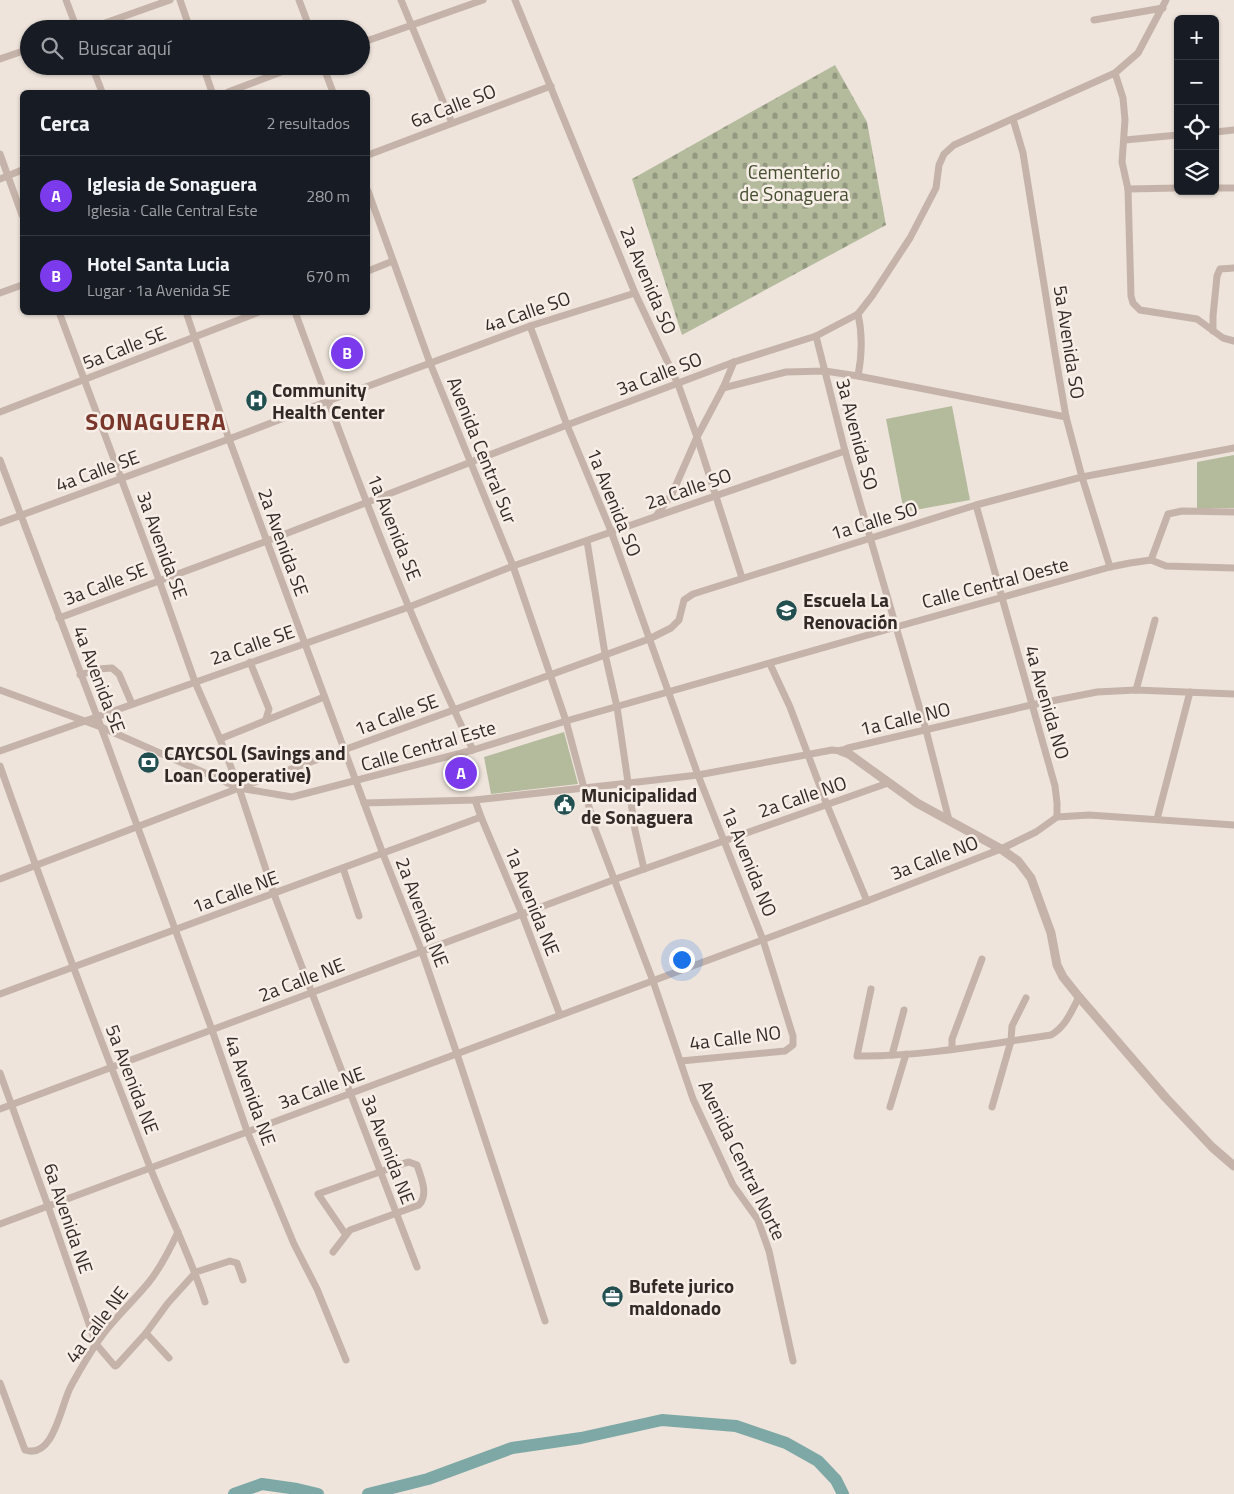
<!DOCTYPE html>
<html lang="es">
<head>
<meta charset="utf-8">
<style>
  :root { --surface:#171b24; --page:#242831; --text:#f1f3f6; --muted:#9ea1a6; --line:#363941; --accent:#7c3aed }
  body { margin:0; font-family:"Titillium Web",sans-serif; background:var(--page); color:var(--text) }
  .controls { position:absolute; right:15px; top:15px; display:grid; overflow:hidden; border-radius:8px; box-shadow:0 1px 4px #0004 }
  .controls button { width:45px; height:45px; display:grid; place-items:center; padding:0; border:0; border-bottom:1px solid var(--line); background:var(--surface); color:var(--text); font:25px sans-serif }
  .you { position:absolute; left:681px; top:959px; width:18px; height:18px; margin:-12px; border:4px solid #fff; border-radius:50%; background:#1a73e8; box-shadow:0 0 0 8px #1a73e833 }
  .badge { display:grid; place-items:center; width:32px; height:32px; border-radius:50%; background:var(--accent); color:#fff; font-size:16px; font-weight:700 }
  .pin { position:absolute; translate:-50% -50%; border:2px solid #fff; box-shadow:0 1px 5px #0006 }
  .list { margin:0; padding:0; list-style:none }
  h2 { display:flex; justify-content:space-between; align-items:center; height:65px; margin:0; padding:0 20px; font-size:21px }
  h2 small { font-size:16px; font-weight:400; color:var(--muted) }
  .list li { display:grid; grid-template-columns:32px 1fr auto; gap:15px; align-items:center; box-sizing:border-box; height:80px; padding:0 20px; border-top:1px solid var(--line) }
  .list b { display:block; font-size:19px; white-space:nowrap }
  .list p { margin:0; font-size:16px; white-space:nowrap; color:var(--muted) }
  .list em { font-size:16px; font-style:normal; color:var(--muted) }
  .icon { flex:none; width:28px; height:28px; fill:none; stroke:currentColor; stroke-width:2; stroke-linecap:round; stroke-linejoin:round }
  .map { position:relative; flex:none; width:1234px; height:1494px; overflow:hidden }
  .search { position:absolute; background:var(--surface); box-shadow:0 1px 4px #0004; left:20px; top:20px; width:350px; height:55px; display:flex; align-items:center; gap:12px; box-sizing:border-box; padding:0 18px; border-radius:28px; color:var(--muted); font-size:19px }
  .panel { position:absolute; background:var(--surface); box-shadow:0 1px 4px #0004; left:20px; top:90px; width:350px; height:225px; border-radius:8px }
  .map>svg:first-child { display:block }
  .cemetery { fill:url(#cemetery-stones) }
  .park { fill:#b4bb9d }
  .lines { fill:none; stroke-linecap:round; stroke-linejoin:round }
  .river { stroke:#7ea8a6; stroke-width:12 }
  .minor { stroke:#c5b3a9; stroke-width:7 }
  .tertiary { stroke:#c5b3a9; stroke-width:9 }
  .labels { text-anchor:middle; dominant-baseline:central; stroke-width:5; stroke-linejoin:round; paint-order:stroke }
  .street-label { font-size:19px; fill:#332a28; stroke:#f7eee7 }
  .park-label { font-size:19px; fill:#454e2e; stroke:#f7eee7 }
  .poi-label { font-size:19px; font-weight:bold; fill:#332a28; stroke:#f7eee7; text-anchor:start }
  .district-label { font-size:24px; font-weight:bold; letter-spacing:1px; fill:#78372a; stroke:#f7eee7 }
</style>
</head>
<body>
<div class="map">
<svg width="1234" height="1494" viewBox="0 0 1234 1494">
  <defs>
    <pattern id="cemetery-stones" width="16" height="16" patternUnits="userSpaceOnUse" patternTransform="scale(1.25)"><rect width="16" height="16" fill="#b4bb9d"/><path d="M2 7V4a2 2 0 0 1 4 0v3zM10 15v-3a2 2 0 0 1 4 0v3z" fill="#939880"/></pattern>
  </defs>
  <rect width="100%" height="100%" fill="#eee4db"/>
  <polygon class="cemetery" points="835,65 867,122 886,225 682,335 632,179"/>
  <g class="park">
    <polygon points="952,406 970,500 904,512 886,419"/>
    <polygon points="1234,455 1234,508 1197,508 1197,462"/>
    <polygon points="564,732 578,784 491,794 484,757"/>
  </g>
  <g class="lines">
    <g class="river">
      <polyline points="234,1494 262,1484 297,1489 318,1494"/>
      <polyline points="368,1494 428,1479 512,1448 581,1438 662,1420 736,1426 786,1443 818,1461 836,1480 843,1494"/>
    </g>
    <g class="minor">
      <polyline points="66,0 77,29"/>
      <polyline points="180,0 190,29"/>
      <polyline points="299,0 310,29"/>
      <polyline points="401,0 452,123"/>
      <polyline points="515,0 635,293 678,384 697,437 742,578"/>
      <polyline points="1094,20 1163,8"/>
      <polyline points="88,29 170,0"/>
      <polyline points="361,43 483,0"/>
      <polyline points="0,59 29,49"/>
      <polyline points="92,66 102,92"/>
      <polyline points="203,66 212,92"/>
      <polyline points="323,66 333,92"/>
      <polyline points="1115,73 1123,98 1125,120 1122,162 1128,189 1131,296 1133,303 1140,310 1197,319 1223,338 1234,341"/>
      <polyline points="228,92 297,66"/>
      <polyline points="1013,119 1023,153 1055,353 1066,417 1082,477 1110,567"/>
      <polyline points="1215,132 1234,130"/>
      <polyline points="1125,140 1178,135"/>
      <polyline points="0,154 22,215"/>
      <polyline points="368,155 551,86"/>
      <polyline points="0,179 22,170"/>
      <polyline points="1215,188 1234,188"/>
      <polyline points="1128,189 1178,188"/>
      <polyline points="368,191 430,363 513,566 566,721 595,829 653,981 693,1099 733,1185 758,1220 769,1251 793,1361"/>
      <polyline points="368,271 393,261"/>
      <polyline points="0,293 22,285"/>
      <polyline points="59,312 159,580 195,682 220,739 239,788 274,894 417,1267"/>
      <polyline points="186,312 229,439 383,854 422,952 457,1054 545,1321"/>
      <path d="M295,312C350,460 404,608 473,750"/>
      <polyline points="530,326 567,425 611,531 698,775 763,940 793,1036 793,1045 785,1051 681,1061"/>
      <polyline points="1213,331 1213,316 1217,276 1220,269 1234,268"/>
      <polyline points="816,336 845,451 926,730 949,820"/>
      <path d="M858,376C862,355 863,336 858,314"/>
      <polyline points="723,388 786,372 825,371 858,376 1066,417"/>
      <polyline points="0,412 259,312"/>
      <polyline points="0,460 101,727 212,1030 247,1131 294,1244 317,1289 346,1360"/>
      <polyline points="976,505 1055,786 1057,803 1057,817"/>
      <polyline points="656,516 672,494 697,437 723,388 734,362"/>
      <polyline points="0,523 229,439 328,401 530,326 635,293"/>
      <polyline points="587,541 605,654 617,707 635,830 644,869"/>
      <polyline points="1151,560 1168,514 1182,511 1234,512"/>
      <polyline points="59,618 267,541 567,425 734,362 816,336 858,314 872,296 910,238 936,188 939,165 944,154 954,145 1115,73 1138,53 1166,0"/>
      <polyline points="250,662 269,709 266,719"/>
      <polyline points="770,664 790,707 827,805 867,901"/>
      <polyline points="80,675 98,669 112,668 119,674 132,704"/>
      <polyline points="0,690 101,727 239,788 292,797 473,750 566,721 896,627 1110,567 1130,563 1151,560 1166,566 1234,568"/>
      <polyline points="1136,690 1155,620"/>
      <polyline points="220,739 324,697"/>
      <polyline points="0,751 409,607 513,566 845,451"/>
      <path d="M0,766C47,899 97,1031 148,1162C166,1209 190,1254 205,1302"/>
      <polyline points="475,800 481,817 522,914 560,1015"/>
      <polyline points="364,803 475,800 629,783 698,775 832,750 841,751 848,748 1031,705 1097,692 1136,690 1234,694"/>
      <polyline points="1157,819 1190,692"/>
      <polyline points="343,868 359,916"/>
      <polyline points="0,879 239,788 649,639 671,628 679,620 684,600 693,594 976,505 1082,477 1234,448"/>
      <path d="M871,989L857,1056C921,1057 988,1044 1051,1035C1066,1026 1071,1012 1079,997"/>
      <polyline points="0,994 481,817"/>
      <polyline points="952,1048 952,1039 982,959"/>
      <polyline points="892,1055 904,1010"/>
      <polyline points="0,1073 48,1206 96,1344 113,1364 115,1366 117,1365 146,1333 168,1303 196,1272 230,1261 237,1263 243,1280"/>
      <polyline points="890,1107 906,1054"/>
      <polyline points="992,1107 1011,1041 1012,1026 1026,998"/>
      <polyline points="0,1109 613,880 888,783"/>
      <polyline points="0,1224 867,901 1001,849 1036,832 1057,817 1089,815 1234,825"/>
      <path d="M333,1252L350,1230L419,1205C429,1194 421,1178 417,1165L409,1162L405,1163L318,1194L346,1235"/>
      <polyline points="146,1333 169,1358"/>
      <path d="M0,1383L25,1450C54,1460 61,1404 71,1386C82,1366 94,1345 108,1328C121,1312 136,1298 149,1282C161,1267 170,1249 178,1232"/>
    </g>
    <polyline class="tertiary" points="841,751 849,754 917,803 1001,849 1018,861 1031,878 1051,933 1057,965 1063,977 1079,997 1166,1098 1212,1147 1234,1166"/>
  </g>
  <defs>
    <symbol id="hospital-disc" viewBox="-11 -11 22 22"><circle r="9.5" fill="#224f4f" stroke="#f7eee7"/><path d="M-5-5h3v3.5h4V-5h3V5h-3V1.5h-4V5h-3Z" fill="#fff"/></symbol>
    <symbol id="school-disc" viewBox="-11 -11 22 22"><circle r="9.5" fill="#224f4f" stroke="#f7eee7"/><path d="M0-5L7-2L0 1L-7-2ZM-4 1L0 2.5L4 1V4Q0 6-4 4Z" fill="#fff"/></symbol>
    <symbol id="bank-disc" viewBox="-11 -11 22 22"><circle r="9.5" fill="#224f4f" stroke="#f7eee7"/><path d="M-6-4H6V4H-6ZM0-2.3a2.3 2.3 0 1 0 0 4.6a2.3 2.3 0 1 0 0-4.6Z" fill="#fff"/></symbol>
    <symbol id="civic-disc" viewBox="-11 -11 22 22"><circle r="9.5" fill="#224f4f" stroke="#f7eee7"/><path d="M-.6-6.5H3V-4.5H.6V-3L4-1V1h2V6H-6V1h2V-1L-.6-3ZM-1.2 2.5V6h2.4V2.5Z" fill="#fff"/></symbol>
    <symbol id="office-disc" viewBox="-11 -11 22 22"><circle r="9.5" fill="#224f4f" stroke="#f7eee7"/><path d="M-6-3h4V-5.5h4V-3h4V5H-6ZM-1-4.5V-3h2v-1.5ZM-6 0V1H6V0Z" fill="#fff"/></symbol>
  </defs>
  <g fill-rule="evenodd">
    <use href="#hospital-disc" x="244" y="388" width="25" height="25"/>
    <use href="#school-disc" x="774" y="598" width="25" height="25"/>
    <use href="#bank-disc" x="136" y="750" width="25" height="25"/>
    <use href="#civic-disc" x="552" y="792" width="25" height="25"/>
    <use href="#office-disc" x="600" y="1284" width="25" height="25"/>
  </g>
  <g class="labels">
    <g class="street-label">
      <text transform="translate(453 105) rotate(-21)">6a Calle SO</text>
      <text transform="translate(649 280) rotate(67)">2a Avenida SO</text>
      <text transform="translate(527 311) rotate(-19)">4a Calle SO</text>
      <text transform="translate(1070 342) rotate(81)">5a Avenida SO</text>
      <text transform="translate(124 347) rotate(-21)">5a Calle SE</text>
      <text transform="translate(659 373) rotate(-21)">3a Calle SO</text>
      <text transform="translate(858 434) rotate(75)">3a Avenida SO</text>
      <text transform="translate(483 450) rotate(68)">Avenida Central Sur</text>
      <text transform="translate(97 470) rotate(-20)">4a Calle SE</text>
      <text transform="translate(688 488) rotate(-19)">2a Calle SO</text>
      <text transform="translate(615 502) rotate(68)">1a Avenida SO</text>
      <text transform="translate(874 520) rotate(-17)">1a Calle SO</text>
      <text transform="translate(395 527) rotate(68)">1a Avenida SE</text>
      <text transform="translate(284 542) rotate(70)">2a Avenida SE</text>
      <text transform="translate(163 545) rotate(70)">3a Avenida SE</text>
      <text transform="translate(995 582) rotate(-15)">Calle Central Oeste</text>
      <text transform="translate(105 583) rotate(-21)">3a Calle SE</text>
      <text transform="translate(252 644) rotate(-19)">2a Calle SE</text>
      <text transform="translate(100 679) rotate(69)">4a Avenida SE</text>
      <text transform="translate(1048 702) rotate(74)">4a Avenida NO</text>
      <text transform="translate(396 714) rotate(-20)">1a Calle SE</text>
      <text transform="translate(905 718) rotate(-13)">1a Calle NO</text>
      <text transform="translate(428 745) rotate(-16)">Calle Central Este</text>
      <text transform="translate(802 796) rotate(-19)">2a Calle NO</text>
      <text transform="translate(934 857) rotate(-21)">3a Calle NO</text>
      <text transform="translate(750 861) rotate(68)">1a Avenida NO</text>
      <text transform="translate(235 891) rotate(-20)">1a Calle NE</text>
      <text transform="translate(533 901) rotate(68)">1a Avenida NE</text>
      <text transform="translate(423 912) rotate(69)">2a Avenida NE</text>
      <text transform="translate(301 979) rotate(-21)">2a Calle NE</text>
      <text transform="translate(735 1037) rotate(-7)">4a Calle NO</text>
      <text transform="translate(133 1079) rotate(69)">5a Avenida NE</text>
      <text transform="translate(321 1087) rotate(-20)">3a Calle NE</text>
      <text transform="translate(251 1090) rotate(70)">4a Avenida NE</text>
      <text transform="translate(389 1149) rotate(69)">3a Avenida NE</text>
      <text transform="translate(743 1160) rotate(64)">Avenida Central Norte</text>
      <text transform="translate(69 1218) rotate(71)">6a Avenida NE</text>
      <text transform="translate(96 1324) rotate(-53)">4a Calle NE</text>
    </g>
    <g class="park-label">
      <text x="794" y="171">Cementerio<tspan x="794" dy="22">de Sonaguera</tspan></text>
    </g>
    <g class="poi-label">
      <text x="272" y="389">Community<tspan x="272" dy="22">Health Center</tspan></text>
      <text x="803" y="599">Escuela La<tspan x="803" dy="22">Renovación</tspan></text>
      <text x="164" y="752">CAYCSOL (Savings and<tspan x="164" dy="22">Loan Cooperative)</tspan></text>
      <text x="581" y="794">Municipalidad<tspan x="581" dy="22">de Sonaguera</tspan></text>
      <text x="629" y="1285">Bufete jurico<tspan x="629" dy="22">maldonado</tspan></text>
    </g>
    <g class="district-label">
      <text x="156" y="421">SONAGUERA</text>
    </g>
  </g>
</svg>
<div class="controls">
<button>+</button>
<button>−</button>
<button><svg class="icon" aria-label="locate" viewBox="0 0 24 24"><circle cx="12" cy="12" r="6"/><path d="M12 2v4M12 18v4M2 12h4M18 12h4"/></svg></button>
<button><svg class="icon" aria-label="layers" viewBox="0 0 24 24"><path d="M12 4l9 5-9 5-9-5zM3 14l9 5 9-5"/></svg></button>
</div>
<div class="you"></div>
<div class="pin badge" style="left:461px;top:773px">A</div>
<div class="pin badge" style="left:347px;top:353px">B</div>
<div class="search"><svg class="icon" aria-label="search" viewBox="0 0 24 24"><circle cx="10" cy="10" r="6"/><path d="M15 15l6 6"/></svg>Buscar aquí</div>
<section class="panel">
<h2>Cerca<small>2 resultados</small></h2>
<ul class="list">
<li><span class="badge">A</span><div><b>Iglesia de Sonaguera</b><p>Iglesia · Calle Central Este</p></div><em>280 m</em></li>
<li><span class="badge">B</span><div><b>Hotel Santa Lucia</b><p>Lugar · 1a Avenida SE</p></div><em>670 m</em></li>
</ul>
</section>
</div>
</body>
</html>
